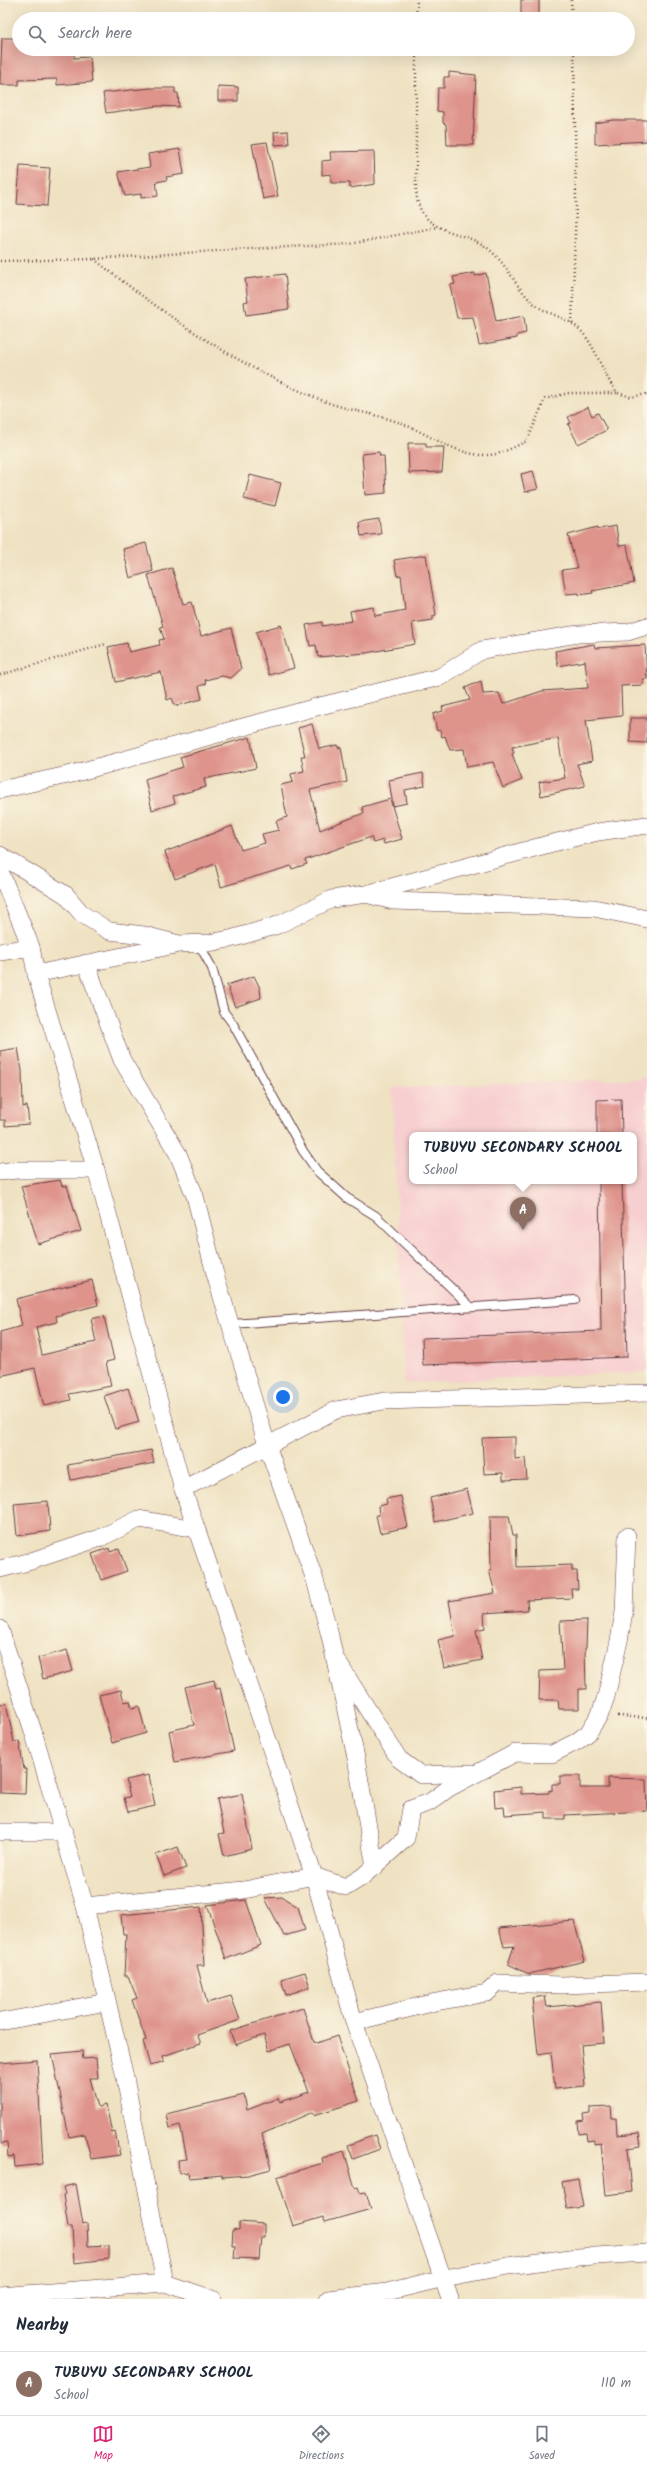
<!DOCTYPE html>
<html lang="en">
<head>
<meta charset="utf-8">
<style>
  :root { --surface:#fff; --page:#f2f2f3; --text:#1f2937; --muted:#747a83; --line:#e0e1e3; --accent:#db2777 }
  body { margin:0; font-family:Kalam,sans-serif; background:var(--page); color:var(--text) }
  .you { position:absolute; left:283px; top:1397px; width:14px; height:14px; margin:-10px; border:3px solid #fff; border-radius:50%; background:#1a73e8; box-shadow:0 0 0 6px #1a73e833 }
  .badge { display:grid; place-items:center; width:26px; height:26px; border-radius:50%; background:var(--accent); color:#fff; font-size:13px; font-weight:700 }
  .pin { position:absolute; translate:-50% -33px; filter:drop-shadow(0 1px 2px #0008) }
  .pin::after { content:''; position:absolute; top:21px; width:14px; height:12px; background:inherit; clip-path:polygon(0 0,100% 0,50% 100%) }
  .popup { position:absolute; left:409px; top:1132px; width:228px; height:52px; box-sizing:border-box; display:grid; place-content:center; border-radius:8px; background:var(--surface); filter:drop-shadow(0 1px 3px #0005); font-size:13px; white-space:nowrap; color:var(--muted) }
  .popup b { font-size:15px; color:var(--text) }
  .popup::after { content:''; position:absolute; left:50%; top:100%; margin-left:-8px; border:8px solid transparent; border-top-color:var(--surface) }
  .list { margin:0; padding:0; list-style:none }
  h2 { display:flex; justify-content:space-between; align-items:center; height:52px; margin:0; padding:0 16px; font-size:17px }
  h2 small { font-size:13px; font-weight:400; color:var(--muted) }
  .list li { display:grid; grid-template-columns:26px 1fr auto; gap:12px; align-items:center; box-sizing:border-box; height:64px; padding:0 16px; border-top:1px solid var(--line) }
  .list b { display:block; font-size:15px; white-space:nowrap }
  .list p { margin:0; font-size:13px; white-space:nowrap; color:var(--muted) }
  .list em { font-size:13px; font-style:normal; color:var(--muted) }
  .icon { flex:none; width:22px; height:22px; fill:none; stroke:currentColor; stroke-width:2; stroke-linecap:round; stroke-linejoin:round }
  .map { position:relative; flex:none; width:647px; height:2299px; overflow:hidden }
  .search { position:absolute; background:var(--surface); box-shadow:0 4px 16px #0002; left:12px; right:12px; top:12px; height:44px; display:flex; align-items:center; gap:10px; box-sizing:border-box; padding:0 14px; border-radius:22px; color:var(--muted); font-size:15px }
  .sheet { height:116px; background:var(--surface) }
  nav { display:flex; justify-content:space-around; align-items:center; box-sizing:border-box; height:56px; border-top:1px solid var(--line); background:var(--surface); font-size:11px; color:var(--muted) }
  nav a { display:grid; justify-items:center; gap:2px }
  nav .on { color:var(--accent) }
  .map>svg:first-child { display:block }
  .built { fill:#f7cfd0; fill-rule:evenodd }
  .building { fill:#de938b }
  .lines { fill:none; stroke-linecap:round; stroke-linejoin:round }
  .lane-casing { stroke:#633c42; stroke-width:10 }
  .street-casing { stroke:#633c42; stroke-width:18 }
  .path { stroke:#633c42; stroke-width:2.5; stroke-dasharray:1 3; stroke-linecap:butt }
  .lane { stroke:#fff; stroke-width:8 }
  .street { stroke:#fff; stroke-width:17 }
</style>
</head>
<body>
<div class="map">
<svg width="647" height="2299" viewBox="0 0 647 2299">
  <rect width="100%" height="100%" fill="#fcf5e5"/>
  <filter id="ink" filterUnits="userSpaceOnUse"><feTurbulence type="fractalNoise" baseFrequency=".025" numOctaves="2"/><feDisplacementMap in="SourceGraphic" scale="8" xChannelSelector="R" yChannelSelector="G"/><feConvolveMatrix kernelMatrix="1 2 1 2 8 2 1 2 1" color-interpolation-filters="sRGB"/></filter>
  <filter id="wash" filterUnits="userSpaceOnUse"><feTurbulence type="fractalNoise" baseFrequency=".012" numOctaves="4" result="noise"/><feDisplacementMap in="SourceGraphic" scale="16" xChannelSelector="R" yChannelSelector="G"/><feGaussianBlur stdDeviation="0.9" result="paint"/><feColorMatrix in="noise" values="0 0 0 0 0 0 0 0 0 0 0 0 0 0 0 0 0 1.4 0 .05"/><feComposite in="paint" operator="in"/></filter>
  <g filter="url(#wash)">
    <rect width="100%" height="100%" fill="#efe2c2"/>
    <path class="built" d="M647,1078V1372L404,1383L392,1088ZM412,1135H634V1181H412Z"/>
    <g id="blocks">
      <g class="building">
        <rect x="521" y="0" width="18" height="16"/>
        <polygon points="2,38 19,38 19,49 74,49 74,58 90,57 92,82 57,85 57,79 19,80 19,85 0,85"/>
        <polygon points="449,72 476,75 473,145 447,145 446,124 443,123 443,112 437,111 438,88 444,88 444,77 449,77"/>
        <polygon points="218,86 238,87 238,101 218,101"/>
        <polygon points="150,88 175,88 175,93 178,93 179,107 158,106 106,113 103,93"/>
        <polygon points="613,120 647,120 647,141 595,144 595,123"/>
        <polygon points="288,131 289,144 275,145 274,132"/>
        <polygon points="267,142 278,196 263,199 252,144"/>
        <polygon points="180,149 184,174 166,177 167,180 156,182 158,196 141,198 141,194 125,196 118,172 150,167 148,154"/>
        <polygon points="374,151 375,184 350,188 350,183 331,183 331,174 322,175 322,161 331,160 330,152"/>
        <polygon points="20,166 50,168 47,206 17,204"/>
        <polygon points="475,273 475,276 486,273 496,321 524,316 526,333 517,335 517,338 479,345 473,317 457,318 450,285 455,284 453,277"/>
        <polygon points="285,274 289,309 246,315 244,302 248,301 245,279"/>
        <polygon points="588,407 592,416 598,413 607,430 578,444 568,424 571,423 568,417"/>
        <polygon points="408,443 426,443 426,447 444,447 442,472 409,473"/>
        <polygon points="379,452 380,456 384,456 386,493 365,495 362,454"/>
        <polygon points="533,471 538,489 525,492 521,474"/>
        <polygon points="250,475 281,483 275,506 244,499"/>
        <polygon points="379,519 381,534 361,536 359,522"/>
        <polygon points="616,526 619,546 627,545 634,583 592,591 593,593 579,595 579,593 566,594 562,570 577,568 568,535 598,527 598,529"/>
        <polygon points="146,543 153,571 130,578 123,549"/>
        <polygon points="426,555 436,615 433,616 433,620 412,623 415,644 366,653 318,657 316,645 310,646 306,625 322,622 322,626 352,621 350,611 374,607 375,616 405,610 401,575 397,576 394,560"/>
        <polygon points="172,568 183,604 192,602 201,636 231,628 241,669 231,678 222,676 205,680 206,684 199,686 202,699 175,706 172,698 167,700 161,672 116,682 108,647 127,643 129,652 160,645 159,640 164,639 160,627 163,626 148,575"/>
        <polygon points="281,625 294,668 269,675 256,632"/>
        <polygon points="594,644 595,648 645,645 647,679 643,679 643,685 621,686 622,716 586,720 592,761 577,764 585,786 541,796 539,782 565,778 558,738 512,747 514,753 512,754 522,780 503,788 493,762 467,767 464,749 450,750 445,736 442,737 440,730 437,731 433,714 443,711 442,707 470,700 465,688 481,681 483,694 499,693 503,704 542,691 588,688 585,661 558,666 555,651"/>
        <polygon points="630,718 647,718 647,743 630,742"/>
        <polygon points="312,724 319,749 338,745 338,748 341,747 347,782 310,790 320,830 364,813 362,807 390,799 402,839 384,844 383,840 373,843 371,837 305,860 307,864 292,869 291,866 221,887 215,864 175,879 165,852 232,826 241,850 265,843 262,834 279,830 276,821 287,817 281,785 293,782 291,774 304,771 301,756 305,756 298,728"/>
        <polygon points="250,737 256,768 204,779 206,787 173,796 175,803 152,810 145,779 183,767 180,757"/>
        <polygon points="423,773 425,786 405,790 407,803 393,806 389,780"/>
        <polygon points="254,976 260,988 261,998 235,1007 227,985"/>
        <polygon points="18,1048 22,1071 23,1107 27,1106 29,1124 5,1126 5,1120 0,1120 0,1051"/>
        <polygon points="621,1099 622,1135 597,1135 597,1100"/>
        <polygon points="60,1180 62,1186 67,1186 81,1231 38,1244 21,1186"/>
        <polygon points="599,1181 622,1181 627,1357 423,1365 422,1338 601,1331"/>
        <polygon points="92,1280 98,1305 56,1316 57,1322 36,1327 42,1355 96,1342 91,1319 104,1316 114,1360 106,1362 111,1386 69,1394 71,1400 44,1406 35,1368 0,1376 0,1332 22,1326 16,1299"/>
        <polygon points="128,1388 139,1422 115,1429 104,1396"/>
        <polygon points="515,1437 515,1459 525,1458 527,1479 503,1480 503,1473 484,1474 482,1438"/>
        <polygon points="151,1450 154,1463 71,1480 68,1465"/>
        <polygon points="467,1489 473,1513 435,1522 430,1498"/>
        <polygon points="401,1496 408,1527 380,1533 376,1515 379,1515 378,1506 387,1504 386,1499"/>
        <polygon points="48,1501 50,1531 17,1536 14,1504"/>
        <polygon points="490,1516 509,1516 513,1535 516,1535 517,1567 572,1565 572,1571 577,1571 578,1589 571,1589 572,1598 527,1600 528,1610 484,1613 485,1628 476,1630 482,1660 444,1668 438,1640 455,1636 449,1601 495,1593 489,1570 491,1570"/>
        <polygon points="109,1548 110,1552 119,1549 127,1571 101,1580 92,1554"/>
        <polygon points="587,1620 586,1648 585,1648 586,1689 579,1689 579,1709 559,1709 558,1700 539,1700 540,1671 563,1670 560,1621"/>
        <polygon points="67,1650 73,1671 43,1679 38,1658"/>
        <polygon points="214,1680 216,1689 220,1688 234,1751 175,1762 169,1731 194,1725 185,1687"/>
        <polygon points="121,1690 124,1702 130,1701 132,1708 139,1706 146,1733 112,1743 99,1695"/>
        <polygon points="6,1703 14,1742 19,1741 24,1769 26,1769 25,1794 0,1793 0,1704"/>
        <polygon points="149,1775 155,1806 128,1812 124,1798 130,1797 126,1780"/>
        <polygon points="560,1776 580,1776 580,1788 608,1788 608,1778 646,1779 647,1811 565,1815 565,1819 546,1819 546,1812 505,1815 504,1807 495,1808 494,1790 521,1787 521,1794 549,1793 549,1790 552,1791 552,1784 560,1784"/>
        <polygon points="242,1794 252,1849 224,1856 219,1834 224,1833 217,1799"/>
        <polygon points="178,1847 186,1868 164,1876 156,1855"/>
        <polygon points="282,1897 298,1907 305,1930 284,1936 265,1898"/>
        <polygon points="246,1900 261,1945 226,1959 207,1905"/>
        <polygon points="201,1907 204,1965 197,1965 207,2003 231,1996 240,2020 197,2035 201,2043 163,2056 164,2061 150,2066 143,2041 146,2040 132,2000 137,1998 128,1976 124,1976 126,1934 123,1934 121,1915"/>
        <polygon points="574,1921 585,1961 529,1974 508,1964 514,1946 504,1947 499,1928"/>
        <polygon points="305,1972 310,1987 286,1995 281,1979"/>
        <polygon points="545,1996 547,2007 601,2002 604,2043 581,2045 585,2086 555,2089 551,2052 538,2054 532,1998"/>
        <polygon points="303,2008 314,2042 317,2043 337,2036 359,2101 314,2115 313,2112 262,2134 271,2169 248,2175 222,2177 222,2175 189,2178 188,2172 179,2173 178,2160 187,2159 180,2125 169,2128 166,2114 244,2095 247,2110 278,2098 280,2102 309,2092 290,2044 269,2051 264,2035 235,2045 230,2031"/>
        <polygon points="82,2051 83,2059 96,2058 98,2078 90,2078 98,2107 106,2105 112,2133 115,2132 120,2155 91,2159 85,2134 69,2137 52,2054"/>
        <polygon points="37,2060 43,2164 15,2167 14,2156 8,2157 7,2143 0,2144 0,2063"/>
        <polygon points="611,2107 612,2118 616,2118 617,2135 639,2133 641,2146 628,2148 632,2192 606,2195 601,2143 594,2144 594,2140 587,2141 586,2133 579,2134 578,2121 584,2120 583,2114 590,2113 590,2108"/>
        <polygon points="375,2135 380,2149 353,2159 348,2145"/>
        <polygon points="344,2151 355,2188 358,2187 360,2193 366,2192 371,2209 325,2222 323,2217 293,2226 277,2177 323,2163 322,2158"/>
        <polygon points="578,2179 583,2207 567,2209 562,2182"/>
        <polygon points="76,2184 83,2224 87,2223 88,2246 109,2245 109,2259 74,2263 72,2227 68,2227 63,2195 65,2194 63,2187"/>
        <polygon points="239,2222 264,2224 264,2237 261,2237 259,2259 234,2258 235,2246 232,2246 233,2229 239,2230"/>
      </g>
    </g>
  </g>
  <g filter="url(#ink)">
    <use href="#blocks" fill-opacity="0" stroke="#633c42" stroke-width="1"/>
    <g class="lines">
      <defs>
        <g id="lane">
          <polyline points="199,944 212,968 224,1012 233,1024 303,1151 317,1171 347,1198 376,1216 471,1307"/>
          <polyline points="231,1324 575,1300"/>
        </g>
        <g id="street">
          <polyline points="0,790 72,774 320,706 440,677 482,650 578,634 628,632 647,626"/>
          <polyline points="0,855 66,895 82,914 109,931 144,935 179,944 209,943 234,938 278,925 332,899 366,894 549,844 598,832 647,825"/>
          <polyline points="0,871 31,947 36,974 96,1170 183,1489 314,1876 354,2022 450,2299"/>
          <polyline points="366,894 393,901 594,908 647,919"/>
          <polyline points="0,952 31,947"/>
          <polyline points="86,963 122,1060 178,1154 195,1196 215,1274 267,1445 315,1580 330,1636 356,1758 375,1867"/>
          <polyline points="36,974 175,945"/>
          <polyline points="0,1172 16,1170 96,1170"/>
          <polyline points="183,1489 336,1410 384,1401 647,1393"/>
          <polyline points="0,1569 28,1562 100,1538 139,1519 196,1529"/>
          <polyline points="0,1629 33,1731 85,1906 124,2073 165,2283"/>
          <polyline points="337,1661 399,1759 421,1775 473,1773"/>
          <polyline points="0,1832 64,1832"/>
          <polyline points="85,1906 244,1890 314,1876 346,1887 362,1877 406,1838 411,1809 430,1802 449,1788 515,1753 552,1754 576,1742 588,1733 600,1714 606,1697 619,1641 624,1612 627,1536"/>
          <polyline points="0,2022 107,2002"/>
          <polyline points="354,2022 436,2002 487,1993 498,1983 562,1985 647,1982"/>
          <polyline points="0,2296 165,2283 213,2299"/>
          <polyline points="328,2299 387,2292 444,2278 508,2266 578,2257 647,2253"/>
        </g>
      </defs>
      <use href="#lane" class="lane-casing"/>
      <use href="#street" class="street-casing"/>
      <g class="path">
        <polyline points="571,0 572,19"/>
        <polyline points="416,19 417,0"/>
        <path d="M416,49V190C419,238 463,227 490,250C507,265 516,287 532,302C546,315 569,317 581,331C598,349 602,375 618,393L631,397L647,394"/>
        <path d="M94,259C164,314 237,366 319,399C346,411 376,413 403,424C432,435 466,463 500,453C509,450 518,445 527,441L545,399L569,393H618"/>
        <polyline points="0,261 94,259 230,250 350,244 438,227"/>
        <polyline points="572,323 576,205 574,49"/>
        <polyline points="0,675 106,644"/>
        <polyline points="618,1716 647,1718"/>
      </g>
      <use href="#lane" class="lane"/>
      <use href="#street" class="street"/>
    </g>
  </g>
</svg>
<div class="you"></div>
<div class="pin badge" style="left:523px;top:1230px;background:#8d6e63">A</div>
<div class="popup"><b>TUBUYU SECONDARY SCHOOL</b>School</div>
<div class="search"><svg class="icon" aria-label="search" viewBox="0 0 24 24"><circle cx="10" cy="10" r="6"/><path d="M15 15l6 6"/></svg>Search here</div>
</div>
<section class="sheet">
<h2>Nearby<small></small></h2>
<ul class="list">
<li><span class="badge" style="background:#8d6e63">A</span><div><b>TUBUYU SECONDARY SCHOOL</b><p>School</p></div><em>110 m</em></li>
</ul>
</section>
<nav>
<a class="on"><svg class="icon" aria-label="map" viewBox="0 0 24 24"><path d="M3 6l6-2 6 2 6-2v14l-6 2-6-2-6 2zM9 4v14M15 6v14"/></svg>Map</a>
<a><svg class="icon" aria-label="directions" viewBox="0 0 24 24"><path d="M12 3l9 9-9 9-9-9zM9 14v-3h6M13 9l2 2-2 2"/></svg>Directions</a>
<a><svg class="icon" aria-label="saved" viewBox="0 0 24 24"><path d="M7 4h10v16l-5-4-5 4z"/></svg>Saved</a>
</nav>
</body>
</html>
